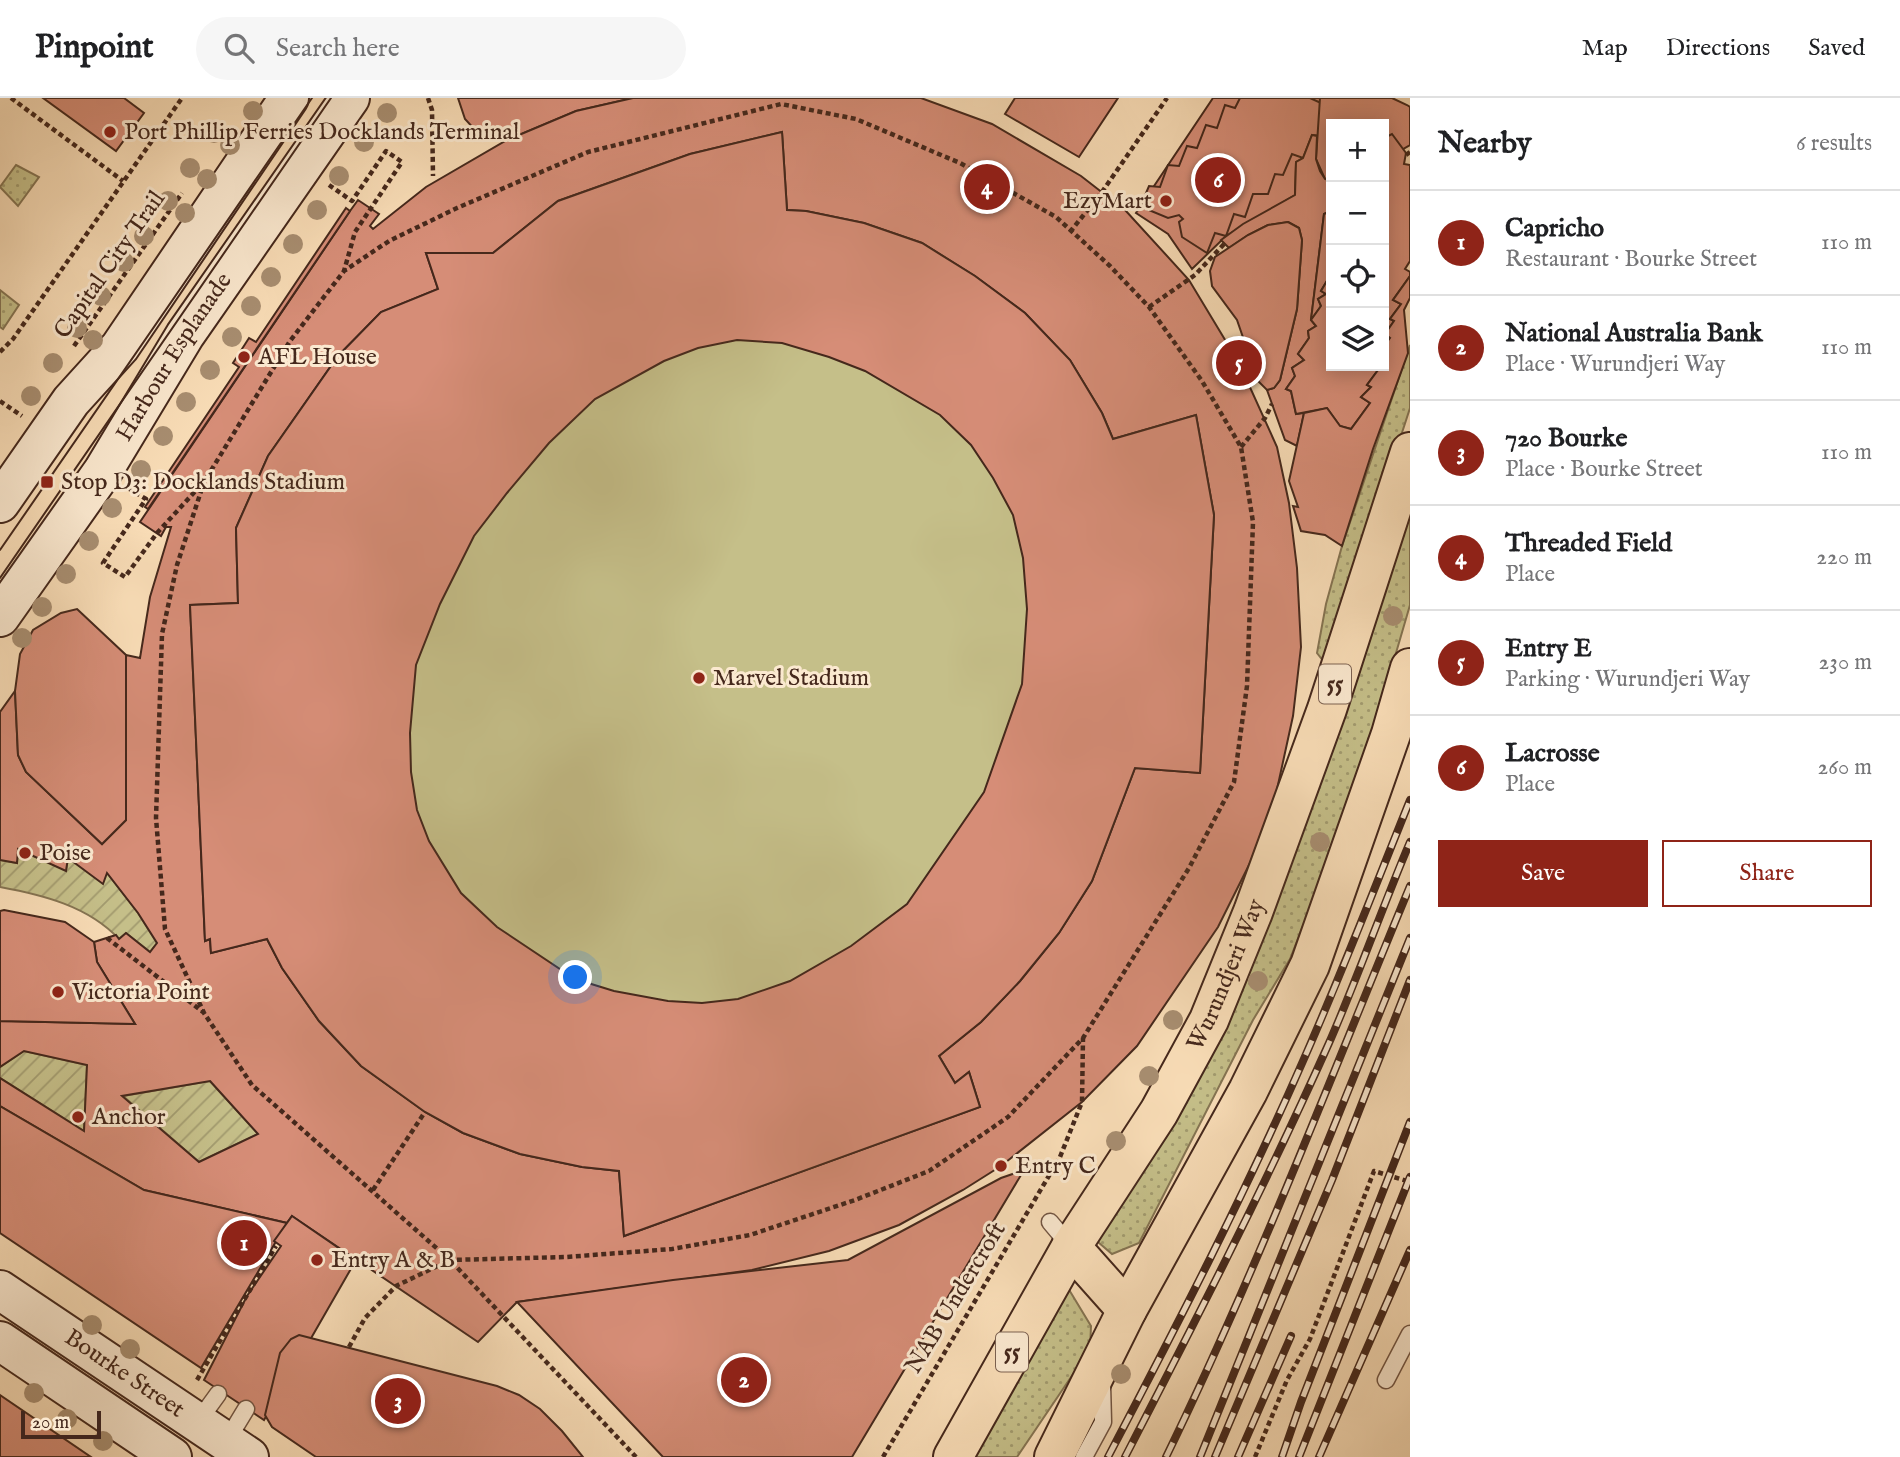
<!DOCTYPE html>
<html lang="en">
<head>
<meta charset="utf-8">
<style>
  :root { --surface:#fff; --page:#f6f6f6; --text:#202124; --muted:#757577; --line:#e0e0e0; --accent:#8f2418 }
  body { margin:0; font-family:"IM FELL English",serif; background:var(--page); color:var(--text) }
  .controls { position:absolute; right:21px; top:21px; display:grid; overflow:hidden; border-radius:0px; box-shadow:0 4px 18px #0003 }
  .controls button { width:63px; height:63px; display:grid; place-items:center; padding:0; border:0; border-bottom:2px solid var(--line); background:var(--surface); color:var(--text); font:35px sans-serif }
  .scale { position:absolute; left:21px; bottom:18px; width:80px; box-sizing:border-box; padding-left:7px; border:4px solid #45281c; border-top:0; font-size:19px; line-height:24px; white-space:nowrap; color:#45281c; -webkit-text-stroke:5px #fbe9d0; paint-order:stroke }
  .you { position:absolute; left:576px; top:880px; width:24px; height:24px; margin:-18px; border:5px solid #fff; border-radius:50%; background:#1a73e8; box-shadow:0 0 0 10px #1a73e833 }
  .badge { display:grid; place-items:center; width:46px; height:46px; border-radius:50%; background:var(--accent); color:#fff; font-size:23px; font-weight:700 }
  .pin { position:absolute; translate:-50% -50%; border:4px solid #fff; box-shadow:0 2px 7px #0006 }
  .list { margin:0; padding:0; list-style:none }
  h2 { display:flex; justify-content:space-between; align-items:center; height:91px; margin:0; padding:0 28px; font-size:30px }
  h2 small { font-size:23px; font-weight:400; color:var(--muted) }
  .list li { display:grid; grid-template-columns:46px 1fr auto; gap:21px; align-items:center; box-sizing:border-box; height:105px; padding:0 28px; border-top:2px solid var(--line) }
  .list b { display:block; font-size:26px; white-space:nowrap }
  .list p { margin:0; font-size:23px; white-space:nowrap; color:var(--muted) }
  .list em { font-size:23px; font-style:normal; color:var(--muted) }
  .actions { display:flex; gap:14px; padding:21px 28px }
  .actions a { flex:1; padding:16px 0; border:2px solid var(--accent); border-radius:0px; text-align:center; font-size:24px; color:var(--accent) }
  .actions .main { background:var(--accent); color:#fff }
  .icon { flex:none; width:38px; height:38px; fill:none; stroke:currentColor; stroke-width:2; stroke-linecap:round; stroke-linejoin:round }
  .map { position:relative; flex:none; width:1410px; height:1359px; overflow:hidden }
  header { display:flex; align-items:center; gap:42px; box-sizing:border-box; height:98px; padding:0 35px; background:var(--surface); border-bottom:2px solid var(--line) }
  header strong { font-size:33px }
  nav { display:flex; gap:38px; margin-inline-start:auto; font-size:24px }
  .search { width:490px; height:63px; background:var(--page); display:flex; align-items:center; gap:18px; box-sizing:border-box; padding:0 24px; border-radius:38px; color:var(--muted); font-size:26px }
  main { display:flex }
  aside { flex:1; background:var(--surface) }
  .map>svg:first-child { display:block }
  .grass { fill:url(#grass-dots); stroke:#857452; stroke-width:2 }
  .garden { fill:url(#garden-furrows); stroke:#857452; stroke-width:2 }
  .pitch { fill:#c5bf89; stroke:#857452; stroke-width:2 }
  .building { fill:#d68d77; stroke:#45281c; stroke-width:2; fill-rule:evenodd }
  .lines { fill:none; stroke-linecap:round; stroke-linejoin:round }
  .lane-casing { stroke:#725543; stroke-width:19 }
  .secondary-casing { stroke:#45281c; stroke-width:42 }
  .highway-casing { stroke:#45281c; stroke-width:42 }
  .path { stroke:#45281c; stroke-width:4.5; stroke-dasharray:5 3.5; stroke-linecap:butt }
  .lane { stroke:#fbe9d0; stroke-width:16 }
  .secondary { stroke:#fbe9d0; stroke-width:38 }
  .highway { stroke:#f9ddb7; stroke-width:38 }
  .tram { stroke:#45281c; stroke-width:2 }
  .rail-casing { stroke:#45281c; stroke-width:8 }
  .rail { stroke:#fbe9d0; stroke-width:5; stroke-dasharray:16; stroke-linecap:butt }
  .tree { fill:#a88e71 }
  .poi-dot { fill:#8f2418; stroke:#fbe9d0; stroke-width:2.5 }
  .labels { text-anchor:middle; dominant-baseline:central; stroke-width:6; stroke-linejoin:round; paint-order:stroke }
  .shield { fill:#fbe9d0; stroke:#7c6252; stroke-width:2 }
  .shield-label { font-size:23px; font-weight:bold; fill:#45281c }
  .poi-label { font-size:24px; fill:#45281c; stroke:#fbe9d0; text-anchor:start }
  .street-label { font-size:24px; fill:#45281c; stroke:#fbe9d0 }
</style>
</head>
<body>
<header>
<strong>Pinpoint</strong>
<div class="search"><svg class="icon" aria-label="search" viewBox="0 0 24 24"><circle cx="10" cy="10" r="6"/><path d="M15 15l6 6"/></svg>Search here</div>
<nav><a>Map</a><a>Directions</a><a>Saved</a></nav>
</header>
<main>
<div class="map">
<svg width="1410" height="1359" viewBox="0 0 1410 1359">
  <defs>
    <pattern id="grass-dots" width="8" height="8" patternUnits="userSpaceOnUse" patternTransform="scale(1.75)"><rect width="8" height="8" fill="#c5bf89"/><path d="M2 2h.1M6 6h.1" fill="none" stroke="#a29b6f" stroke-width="1.8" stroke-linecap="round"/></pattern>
    <pattern id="garden-furrows" width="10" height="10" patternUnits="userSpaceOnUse" patternTransform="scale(1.75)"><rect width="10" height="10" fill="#c5bf89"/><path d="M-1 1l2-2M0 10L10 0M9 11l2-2" fill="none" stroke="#a29b6f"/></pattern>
  </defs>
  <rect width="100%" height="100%" fill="#f9ddb7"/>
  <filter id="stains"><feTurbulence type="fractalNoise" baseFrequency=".00286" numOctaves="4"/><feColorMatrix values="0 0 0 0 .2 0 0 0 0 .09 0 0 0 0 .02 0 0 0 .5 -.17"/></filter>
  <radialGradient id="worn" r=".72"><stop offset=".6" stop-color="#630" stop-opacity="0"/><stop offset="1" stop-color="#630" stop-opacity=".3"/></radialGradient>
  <g class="grass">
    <polygon points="16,67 39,79 18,108 0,89"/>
    <polygon points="0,192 19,207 3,231 0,229"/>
    <polygon points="1410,247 1410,310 1333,547 1325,559 1321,560 1317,555 1326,506 1342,448"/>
    <polygon points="1410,409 1410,507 1356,692 1290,861 1253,922 1139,1145 1112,1156 1098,1144 1212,944"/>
    <polygon points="1068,1190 1091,1228 1090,1251 1017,1359 972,1359"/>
  </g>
  <g class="garden">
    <path d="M18,751L66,772L68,760L107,775L138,815L157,845L150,854L126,835L119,841C88,808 43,797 0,789V762L17,765Z"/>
    <polygon points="24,953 87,967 84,1033 0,980 0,969"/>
    <polygon points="210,983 258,1036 199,1064 123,998"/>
  </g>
  <polygon class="pitch" points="864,125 1200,675 624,1138 237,505"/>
  <g class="building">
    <polygon points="43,0 124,0 144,15 116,53"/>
    <polygon points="458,0 633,0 576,13 507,42 493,42 476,33 465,21"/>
    <path d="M633,0H921L992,26L1081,78L1126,113L1189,182L1239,265L1277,349L1289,405L1297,470L1301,549L1293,618L1276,696L1250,765L1218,829L1137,948L1082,1004L1001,1068L963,1092L899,1127L829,1153L752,1172L517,1204L478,1244L292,1118L287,1125L144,1092L0,1008V980L84,1033L87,967L24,953L0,969V923L135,926L97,864L94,844L116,837L119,841L126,835L150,854L157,845L138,815L107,775L103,786L68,760L66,773L18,751L17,765L0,762V614L15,593L18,657L26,674L102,746L126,722V557L140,560L150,499L171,429H166L161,438L140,424L350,113L358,102L379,116L370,128L373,131L426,89L507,42L576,13ZM782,34L787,112L806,113L864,125L922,145L975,178L1025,215L1070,262L1102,315L1113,341L1196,317L1214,417L1200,675L1135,670L1092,783L1059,835L1020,883L981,924L939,958L955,985L969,974L980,1009L624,1138L619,1073L582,1069L520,1056L463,1035L425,1014L361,968L319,923L282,870L267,841L211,855L210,841L205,843L190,507L238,505L236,430L268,358L338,258L381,214L438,191L426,155H493L558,103L690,56ZM210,983L258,1036L199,1064L122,998Z"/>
    <polygon points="1015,0 1118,0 1079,59 1005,16"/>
    <polygon points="1213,0 1333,0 1347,10 1335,26 1331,26 1331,32 1326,38 1312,37 1303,60 1296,64 1295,97 1226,138 1192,171 1168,136 1136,115"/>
    <polygon points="1240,0 1310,0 1343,15 1335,26 1331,26 1331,32 1326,38 1312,37 1303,60 1292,56 1283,77 1275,76 1268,96 1253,96 1245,119 1234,116 1226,138 1215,135 1207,155 1182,139 1179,124 1183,121 1179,117 1168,120 1144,110 1148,104 1143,102 1149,88 1160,89 1168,67 1179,68 1187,48 1197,50 1206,27 1217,30 1225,7 1235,10"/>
    <polygon points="1320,0 1392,0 1407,7 1410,9 1410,47 1384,62 1384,26 1331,26 1331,83 1325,81 1316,61"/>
    <path d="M782,34L787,112L806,113L864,125L922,145L975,178L1025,215L1070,262L1102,315L1113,341L1196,317L1214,417L1200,675L1135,670L1092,783L1059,835L1020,883L981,924L939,958L955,985L969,974L980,1009L624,1138L619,1073L582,1069L520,1056L463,1035L425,1014L361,968L319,923L282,870L267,841L211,855L210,841L205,843L190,507L238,505L236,430L268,358L338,258L381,214L438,191L426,155H493L558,103L690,56ZM737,242L782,245L829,259L865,273L940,317L971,347L993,380L1013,417L1023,460L1027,511L1022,586L984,694L907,806L851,848L790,883L738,901L702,905L668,903L614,893L575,881L497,829L461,795L429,743L417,712L411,674L410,635L416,567L440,506L474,438L507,395L549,345L595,301L664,263L698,250Z"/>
    <polygon points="1392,36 1406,55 1404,66 1410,67 1410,163 1405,171 1410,174 1410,178 1393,202 1401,206 1390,221 1394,223 1385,236 1390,240 1384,248 1384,40"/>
    <polygon points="1312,37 1317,38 1316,61 1320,73 1325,81 1331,83 1331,113 1324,116 1311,222 1316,228 1308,233 1309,240 1298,256 1304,262 1292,270 1295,278 1286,291 1291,293 1296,316 1304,315 1297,348 1285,342 1267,292 1274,290 1280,282 1297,211 1302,142 1299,130 1288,124 1268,127 1248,137 1229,150 1221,142 1243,126 1295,97 1296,64 1303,60"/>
    <polygon points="346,110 350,113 148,411 145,409 239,269 233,265 249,240 256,244"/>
    <polygon points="1331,113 1331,176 1321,193 1326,196 1318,201 1321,208 1311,222 1324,116"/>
    <polygon points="1288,124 1299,130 1302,142 1297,211 1280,282 1274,290 1267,292 1258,283 1237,222 1212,188 1210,173 1215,159 1248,137 1268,127"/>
    <polygon points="1331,176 1331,268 1375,268 1378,272 1367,287 1371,289 1361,299 1370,305 1351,331 1340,328 1327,310 1296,316 1291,293 1286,291 1295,278 1292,270 1304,262 1298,256 1309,240 1308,233 1316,228 1311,222 1321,208 1318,201 1326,196 1321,193"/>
    <polygon points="1410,178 1410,200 1404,212 1408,255 1373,351 1342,448 1325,437 1301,433 1293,408 1298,409 1289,383 1304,315 1327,310 1340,328 1351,331 1370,305 1361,299 1371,289 1367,287 1378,272 1375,268 1384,268 1384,248 1390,240 1385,236 1394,223 1390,221 1401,206 1393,202"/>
    <polygon points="77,511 126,557 126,722 102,746 26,674 18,657 15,593 20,556 33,532 61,515"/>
    <polygon points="4,812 65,824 94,844 97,864 135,926 0,923 0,813"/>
    <polygon points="0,1008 144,1092 287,1125 201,1270 0,1135"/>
    <polygon points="1024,1072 852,1359 663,1359 517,1204 673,1182 848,1162 1001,1080"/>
    <polygon points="292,1118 356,1162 264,1322 204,1282 247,1198 281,1148 274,1143"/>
    <polygon points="299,1237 497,1288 519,1297 540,1311 562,1333 583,1359 316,1359 272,1329 265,1317 280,1255 291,1241"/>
    <polygon points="0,1297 91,1359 0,1359"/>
  </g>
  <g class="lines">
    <defs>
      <g id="lane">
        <polyline points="1050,1124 1071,1149"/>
        <polyline points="1386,1282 1410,1236"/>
        <polyline points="197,1325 218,1296"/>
        <polyline points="226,1344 246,1311"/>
        <polyline points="1084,1359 1103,1324 1102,1286"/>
      </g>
      <g id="secondary">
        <polyline points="0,405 71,303 120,249 289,0"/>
        <path id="s1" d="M0,519L103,373L185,237L350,0"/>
        <path id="s2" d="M0,1192L249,1359"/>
        <polyline points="0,1243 172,1359"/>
      </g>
      <g id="highway">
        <polyline points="1071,1149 1127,1212"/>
        <path id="s3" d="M953,1359L1071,1149L1159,1014L1209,922L1253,814L1327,611L1410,354"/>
        <polyline points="1054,1359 1127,1212 1248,993 1310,867 1391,636 1410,570"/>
      </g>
    </defs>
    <use href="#lane" class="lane-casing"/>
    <use href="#secondary" class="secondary-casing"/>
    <use href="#highway" class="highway-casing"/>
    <g class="path">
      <polyline points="11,0 123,83"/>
      <polyline points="428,0 432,12 433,78"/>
      <polyline points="1406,57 1410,54"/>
      <polyline points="329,87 352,103 386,53 402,64 355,134 344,173"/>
      <polyline points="1070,134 1102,94 1167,0"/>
      <polyline points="1149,209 1195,177 1225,145"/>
      <polyline points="74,248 182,95"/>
      <polyline points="0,254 13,241 182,0"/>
      <polyline points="0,303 22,318"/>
      <polyline points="1241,349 1265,320 1272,306"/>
      <polyline points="128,390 146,401 103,465 125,479 157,435 201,387"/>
      <polyline points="107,840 203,914"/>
      <polyline points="373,1092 425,1014"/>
      <polyline points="349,1249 365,1220 396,1188 450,1162 566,1159 672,1151 750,1137 855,1102 929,1073 1008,1019 1083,940 1189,770 1234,684 1247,588 1253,424 1241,349 1202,283 1149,209 1110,168 1056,119 960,65 856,21 781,6 588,54 457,110 389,143 344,173 290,243 204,384 177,467 162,536 156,720 165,831 204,915 252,987 450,1162 636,1359"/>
      <polyline points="197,1282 276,1148"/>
      <polyline points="883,1359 1060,1059 1082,1004 1083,940"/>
      <polyline points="1255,1359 1287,1282 1310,1241 1374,1073 1410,1084"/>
    </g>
    <use href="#lane" class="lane"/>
    <use href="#secondary" class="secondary"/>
    <use href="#highway" class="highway"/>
    <g class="tram">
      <polyline points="0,452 312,0"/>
      <polyline points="0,480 331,0"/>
    </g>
    <defs>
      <g id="rail">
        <path d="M1108,1359C1176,1229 1244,1098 1303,963C1341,877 1375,789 1410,702"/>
        <path d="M1125,1359C1196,1222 1266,1086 1329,945C1358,879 1382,810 1410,744"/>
        <path d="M1166,1359C1257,1172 1331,979 1410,788"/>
        <polyline points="1200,1359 1410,840"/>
        <polyline points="1215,1359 1332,1082 1410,882"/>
        <polyline points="1238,1359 1291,1238"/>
        <polyline points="1282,1359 1301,1304 1410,1024"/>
        <polyline points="1299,1359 1410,1079"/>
        <polyline points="1319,1359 1410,1152"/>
      </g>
    </defs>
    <use href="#rail" class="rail-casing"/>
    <use href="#rail" class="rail"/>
  </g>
  <g class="tree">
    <circle cx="253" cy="13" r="10"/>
    <circle cx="387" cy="15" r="10"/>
    <circle cx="214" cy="35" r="10"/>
    <circle cx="364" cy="44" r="10"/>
    <circle cx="230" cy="47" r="10"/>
    <circle cx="190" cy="70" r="10"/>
    <circle cx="339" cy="78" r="10"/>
    <circle cx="207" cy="81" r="10"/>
    <circle cx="168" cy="103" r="10"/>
    <circle cx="317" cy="112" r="10"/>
    <circle cx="185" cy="115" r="10"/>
    <circle cx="144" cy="138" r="10"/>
    <circle cx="293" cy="146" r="10"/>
    <circle cx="124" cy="164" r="10"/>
    <circle cx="271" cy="179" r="10"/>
    <circle cx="101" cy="198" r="10"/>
    <circle cx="251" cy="208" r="10"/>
    <circle cx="77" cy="230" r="10"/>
    <circle cx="232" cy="239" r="10"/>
    <circle cx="93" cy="242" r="10"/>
    <circle cx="53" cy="265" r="10"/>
    <circle cx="210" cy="272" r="10"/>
    <circle cx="31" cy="298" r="10"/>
    <circle cx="186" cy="304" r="10"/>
    <circle cx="163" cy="338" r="10"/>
    <circle cx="141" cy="372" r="10"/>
    <circle cx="112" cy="410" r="10"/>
    <circle cx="89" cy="443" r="10"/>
    <circle cx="66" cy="476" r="10"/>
    <circle cx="42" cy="509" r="10"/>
    <circle cx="1393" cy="518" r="10"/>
    <circle cx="22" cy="540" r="10"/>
    <circle cx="1320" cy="744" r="10"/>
    <circle cx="1258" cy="883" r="10"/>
    <circle cx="1173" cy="922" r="10"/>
    <circle cx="1149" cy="978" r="10"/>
    <circle cx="1116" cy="1043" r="10"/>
    <circle cx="92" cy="1227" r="10"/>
    <circle cx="130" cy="1251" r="10"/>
    <circle cx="1121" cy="1276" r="10"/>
    <circle cx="34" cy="1295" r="10"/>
    <circle cx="67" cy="1321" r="10"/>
    <circle cx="103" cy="1343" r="10"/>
  </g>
  <g class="poi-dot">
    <circle cx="110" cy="34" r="7"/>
    <circle cx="1166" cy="103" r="7"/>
    <circle cx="244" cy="259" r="7"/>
    <rect x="40" y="377" width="14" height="14" rx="3.5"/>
    <circle cx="699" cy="580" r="7"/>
    <circle cx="25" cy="755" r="7"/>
    <circle cx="58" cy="894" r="7"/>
    <circle cx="78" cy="1019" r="7"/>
    <circle cx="1001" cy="1068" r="7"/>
    <circle cx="317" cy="1162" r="7"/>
  </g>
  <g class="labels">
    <g class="shield">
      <rect x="1319" y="566.5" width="32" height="39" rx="5"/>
      <rect x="996" y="1234.5" width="32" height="39" rx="5"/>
    </g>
    <g class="shield-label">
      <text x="1335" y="586">55</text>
      <text x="1012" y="1254">55</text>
    </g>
    <g class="poi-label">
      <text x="124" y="34">Port Phillip Ferries Docklands Terminal</text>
      <text x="1152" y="103" text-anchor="end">EzyMart</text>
      <text x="258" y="259">AFL House</text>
      <text x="61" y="384">Stop D3: Docklands Stadium</text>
      <text x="713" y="580">Marvel Stadium</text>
      <text x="39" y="755">Poise</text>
      <text x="72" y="894">Victoria Point</text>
      <text x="92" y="1019">Anchor</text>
      <text x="1015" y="1068">Entry C</text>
      <text x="331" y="1162">Entry A &amp; B</text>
    </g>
    <g class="street-label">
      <text transform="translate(110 167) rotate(-55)">Capital City Trail</text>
      <text stroke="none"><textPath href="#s1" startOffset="313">Harbour Esplanade</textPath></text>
      <text stroke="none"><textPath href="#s3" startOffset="555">Wurundjeri Way</textPath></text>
      <text transform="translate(956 1200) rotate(-59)">NAB Undercroft</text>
      <text stroke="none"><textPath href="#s2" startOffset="150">Bourke Street</textPath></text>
    </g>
  </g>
  <rect width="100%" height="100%" filter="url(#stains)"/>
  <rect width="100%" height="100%" fill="url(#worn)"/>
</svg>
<div class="controls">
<button>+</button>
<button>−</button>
<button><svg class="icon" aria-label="locate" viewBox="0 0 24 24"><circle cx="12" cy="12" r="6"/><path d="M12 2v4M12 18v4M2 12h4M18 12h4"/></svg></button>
<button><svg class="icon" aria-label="layers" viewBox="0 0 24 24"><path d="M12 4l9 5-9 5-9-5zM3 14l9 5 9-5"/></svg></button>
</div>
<div class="scale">20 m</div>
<div class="you"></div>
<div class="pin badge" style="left:244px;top:1145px">1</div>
<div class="pin badge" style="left:744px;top:1282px">2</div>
<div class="pin badge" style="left:398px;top:1303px">3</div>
<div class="pin badge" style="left:987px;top:89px">4</div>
<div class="pin badge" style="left:1239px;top:265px">5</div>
<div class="pin badge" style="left:1218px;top:82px">6</div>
</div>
<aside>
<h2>Nearby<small>6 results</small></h2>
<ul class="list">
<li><span class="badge">1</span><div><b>Capricho</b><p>Restaurant · Bourke Street</p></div><em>110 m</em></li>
<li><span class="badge">2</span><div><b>National Australia Bank</b><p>Place · Wurundjeri Way</p></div><em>110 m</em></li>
<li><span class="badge">3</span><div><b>720 Bourke</b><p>Place · Bourke Street</p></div><em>110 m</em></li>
<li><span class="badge">4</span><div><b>Threaded Field</b><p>Place</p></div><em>220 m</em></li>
<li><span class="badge">5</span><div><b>Entry E</b><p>Parking · Wurundjeri Way</p></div><em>230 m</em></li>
<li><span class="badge">6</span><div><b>Lacrosse</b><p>Place</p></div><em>260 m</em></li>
</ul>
<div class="actions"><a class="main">Save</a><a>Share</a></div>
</aside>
</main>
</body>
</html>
